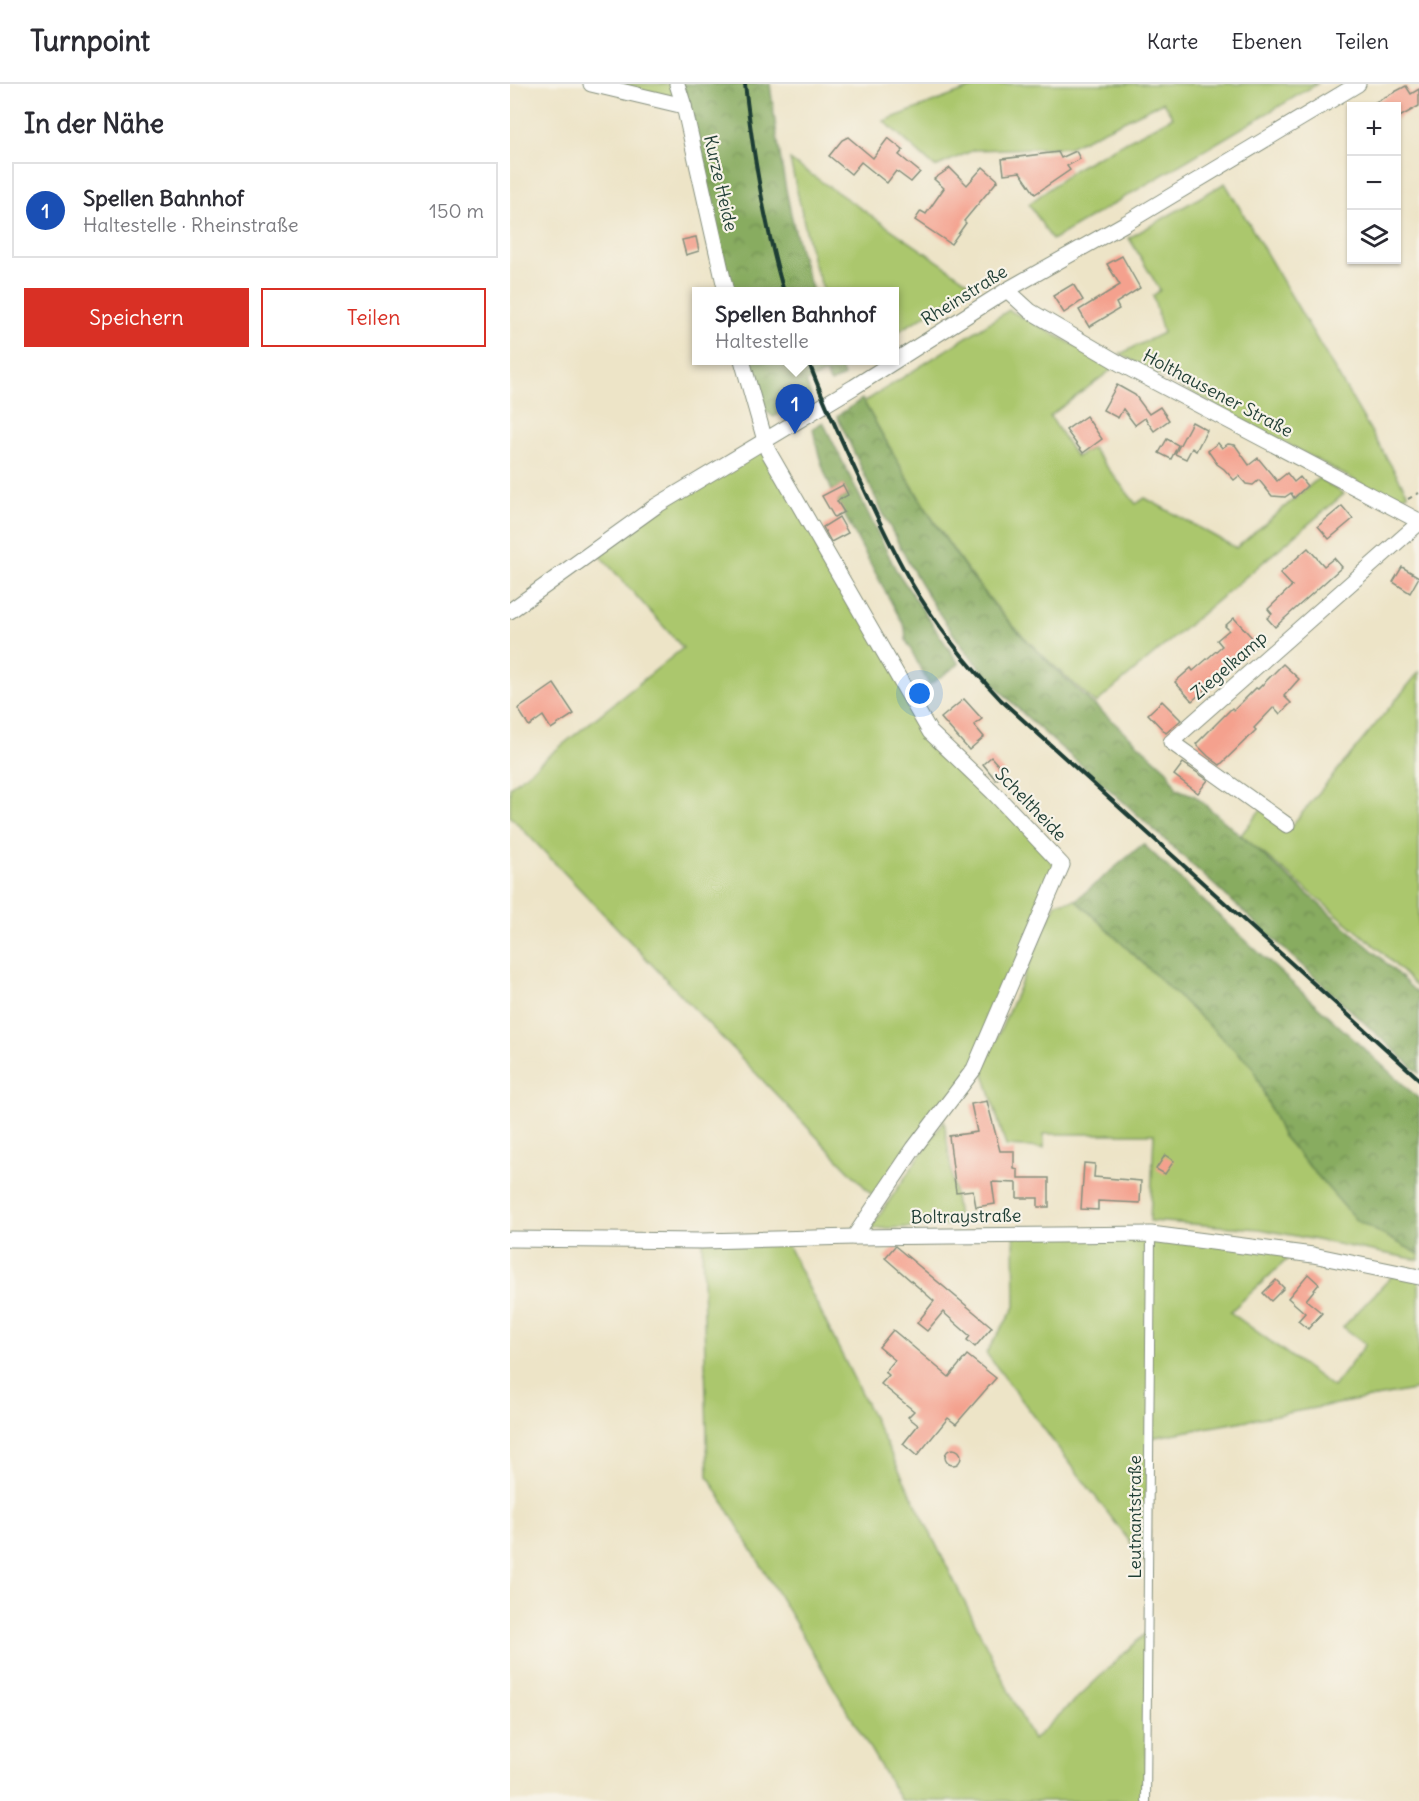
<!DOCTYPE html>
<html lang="de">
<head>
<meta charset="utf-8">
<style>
  :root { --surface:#fff; --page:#f7f7f7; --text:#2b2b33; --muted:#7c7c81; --line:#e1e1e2; --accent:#d93025 }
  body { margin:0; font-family:Delius,sans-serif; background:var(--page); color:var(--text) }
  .controls { position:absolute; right:18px; top:18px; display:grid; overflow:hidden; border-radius:0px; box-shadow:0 2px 4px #0004 }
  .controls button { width:54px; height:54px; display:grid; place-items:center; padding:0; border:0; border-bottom:2px solid var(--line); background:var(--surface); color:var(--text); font:30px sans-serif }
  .you { position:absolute; left:410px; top:610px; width:21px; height:21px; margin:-15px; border:4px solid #fff; border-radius:50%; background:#1a73e8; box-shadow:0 0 0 9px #1a73e833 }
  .badge { display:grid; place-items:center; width:39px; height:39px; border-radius:50%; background:var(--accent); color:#fff; font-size:20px; font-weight:700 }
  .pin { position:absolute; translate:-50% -50px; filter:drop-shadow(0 2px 3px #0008) }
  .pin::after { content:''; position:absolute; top:32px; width:21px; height:18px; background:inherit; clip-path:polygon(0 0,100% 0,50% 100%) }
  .popup { position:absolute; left:182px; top:203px; width:207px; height:78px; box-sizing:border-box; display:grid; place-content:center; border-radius:0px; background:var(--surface); filter:drop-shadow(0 2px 4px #0005); font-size:20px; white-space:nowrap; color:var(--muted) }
  .popup b { font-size:22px; color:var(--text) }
  .popup::after { content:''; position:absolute; left:50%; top:100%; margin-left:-12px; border:12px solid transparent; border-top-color:var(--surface) }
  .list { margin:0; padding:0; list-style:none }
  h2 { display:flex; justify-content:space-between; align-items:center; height:78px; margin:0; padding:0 24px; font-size:26px }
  h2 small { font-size:20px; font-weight:400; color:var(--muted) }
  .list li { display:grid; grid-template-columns:39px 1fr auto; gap:18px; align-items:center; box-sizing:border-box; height:96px; margin:0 12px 12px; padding:0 12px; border:2px solid var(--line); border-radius:0px }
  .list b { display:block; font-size:22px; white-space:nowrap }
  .list p { margin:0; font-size:20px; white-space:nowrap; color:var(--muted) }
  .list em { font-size:20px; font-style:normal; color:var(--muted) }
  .actions { display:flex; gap:12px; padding:18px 24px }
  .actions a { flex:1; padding:14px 0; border:2px solid var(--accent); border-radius:0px; text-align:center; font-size:21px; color:var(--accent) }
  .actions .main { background:var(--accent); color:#fff }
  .icon { flex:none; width:33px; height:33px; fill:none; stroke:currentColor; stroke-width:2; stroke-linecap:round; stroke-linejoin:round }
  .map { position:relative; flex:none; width:909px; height:1717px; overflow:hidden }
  header { display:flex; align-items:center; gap:36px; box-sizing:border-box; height:84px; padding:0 30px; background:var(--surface); border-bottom:2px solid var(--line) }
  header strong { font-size:28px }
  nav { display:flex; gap:33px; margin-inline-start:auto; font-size:21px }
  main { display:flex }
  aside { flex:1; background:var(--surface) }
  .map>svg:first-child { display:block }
  .green { fill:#abc76d; stroke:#658250; stroke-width:1.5 }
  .forest { fill:url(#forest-crowns); stroke:#54744a; stroke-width:1.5 }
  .building { fill:#f4a18e }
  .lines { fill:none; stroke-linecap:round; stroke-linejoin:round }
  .lane-casing { stroke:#86907e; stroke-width:10 }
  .street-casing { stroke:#86907e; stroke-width:17 }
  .path { stroke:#86907e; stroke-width:2; stroke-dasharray:4.5 4.5; stroke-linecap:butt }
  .lane { stroke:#fff; stroke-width:8 }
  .street { stroke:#fff; stroke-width:15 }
  .rail { stroke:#1f3d34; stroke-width:4 }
  .labels { text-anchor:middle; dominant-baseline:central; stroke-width:4.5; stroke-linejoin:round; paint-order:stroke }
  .street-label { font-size:18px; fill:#1f3d34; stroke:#f7f3e8 }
</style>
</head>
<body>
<header>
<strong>Turnpoint</strong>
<nav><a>Karte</a><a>Ebenen</a><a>Teilen</a></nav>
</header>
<main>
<aside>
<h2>In der Nähe<small></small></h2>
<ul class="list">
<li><span class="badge" style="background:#1a4fb4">1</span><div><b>Spellen Bahnhof</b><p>Haltestelle · Rheinstraße</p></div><em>150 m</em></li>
</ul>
<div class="actions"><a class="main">Speichern</a><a>Teilen</a></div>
</aside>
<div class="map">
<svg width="909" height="1717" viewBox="0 0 909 1717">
  <defs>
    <pattern id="forest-crowns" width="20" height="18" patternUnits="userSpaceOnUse" patternTransform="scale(1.5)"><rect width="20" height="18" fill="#88ac60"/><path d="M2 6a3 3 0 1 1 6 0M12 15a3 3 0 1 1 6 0" fill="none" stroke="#6f8d50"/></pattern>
  </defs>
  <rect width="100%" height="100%" fill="#f7f3e8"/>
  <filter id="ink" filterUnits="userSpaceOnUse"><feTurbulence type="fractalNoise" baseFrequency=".0167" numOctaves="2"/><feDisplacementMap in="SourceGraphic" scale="12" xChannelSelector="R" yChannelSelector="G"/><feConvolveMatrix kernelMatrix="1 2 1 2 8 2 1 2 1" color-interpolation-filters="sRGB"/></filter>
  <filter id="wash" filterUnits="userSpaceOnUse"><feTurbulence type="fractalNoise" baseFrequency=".008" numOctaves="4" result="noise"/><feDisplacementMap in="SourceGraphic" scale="24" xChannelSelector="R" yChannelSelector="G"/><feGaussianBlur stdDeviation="1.35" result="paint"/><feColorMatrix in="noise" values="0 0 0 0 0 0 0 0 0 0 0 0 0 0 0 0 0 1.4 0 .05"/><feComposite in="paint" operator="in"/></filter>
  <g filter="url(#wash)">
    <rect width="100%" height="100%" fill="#ede4c7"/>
    <g class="green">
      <polygon points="81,0 177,0 174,22"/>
      <polygon points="472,0 807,0 542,156 519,120 568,83 663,33 653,18 559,63 464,66 425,83 374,37"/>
      <polygon points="280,76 464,202 384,250 384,208 314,207 303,178"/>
      <polygon points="715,99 898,410 881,416 610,270 653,249 643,212 650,206 619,154"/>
      <path d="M499,226L605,283L540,332L566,373L582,364L626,420L635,414L726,464L809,394L834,410L586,619C550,588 515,557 485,521C433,459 394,388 354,318Z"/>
      <polygon points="254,356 420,648 552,781 464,985 368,1117 0,732 0,703 173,564 84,465"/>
      <polygon points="909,588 909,905 871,867 731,751 751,725 778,746"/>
      <polygon points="566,816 742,982 772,1051 846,1136 909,1170 909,1176 750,1145 640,1137 644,1050 534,1050 534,1064 496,1062 473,986 546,819"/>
      <polygon points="434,1036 449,1141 360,1145"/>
      <polygon points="641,1150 784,1169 720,1228 823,1303 856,1260 833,1243 886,1188 909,1193 909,1305 640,1354 639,1483 476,1269 505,1223 504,1151"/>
      <polygon points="274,1154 523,1656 638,1547 636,1717 391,1717 198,1392 192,1157"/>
    </g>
    <g class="forest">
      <path d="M173,0H260C269,69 279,142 303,207H221Z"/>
      <path d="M238,277H328L334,292L321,299L315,289L296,298L301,312L264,333C245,322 244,297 238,277Z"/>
      <path d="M352,315C392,386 432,459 485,522C536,582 599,633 657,686L667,705L685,712L870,873L909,911V989C812,900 716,811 618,722C565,674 506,630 461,573C403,501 366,415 327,332Z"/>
      <path d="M313,338L386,486L449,580L419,601L396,556L395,544L327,417L338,411L333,401L322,407C313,386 306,366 303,344Z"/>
      <polygon points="633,760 747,867 909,1015 909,1170 846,1136 772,1051 742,982 566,816"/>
    </g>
    <g id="blocks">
      <g class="building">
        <polygon points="896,2 901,10 909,5 909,22 886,35 886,22 858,22"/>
        <polygon points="338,53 363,74 378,54 393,66 389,71 410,88 401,98 386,87 377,99 351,78 341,90 319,72 332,56"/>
        <polygon points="566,67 570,75 557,82 560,86 525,110 510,88 494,90 492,75 548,68 551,74"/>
        <polygon points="473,83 488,96 454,137 456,139 441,160 405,136 411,127 416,130 434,104 424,95 440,84 457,101"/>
        <polygon points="186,153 189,167 176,171 172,156"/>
        <polygon points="612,172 630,204 606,219 609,225 579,243 569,226 610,201 597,180"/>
        <polygon points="563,200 573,216 554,229 543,212"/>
        <polygon points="607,301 625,311 639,330 650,323 659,336 644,347 635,334 625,341 613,325 608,334 593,326"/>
        <polygon points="576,332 592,355 573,369 556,346"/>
        <polygon points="682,338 697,346 686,367 682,364 676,375 665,370"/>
        <polygon points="657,355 668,361 661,375 649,369"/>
        <polygon points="708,359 712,364 718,360 725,361 739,381 748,374 767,397 777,389 784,398 790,393 797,402 784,414 781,409 775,413 762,412 749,396 743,401 736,400 729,392 724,396 714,385 707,380 698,367"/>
        <polygon points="333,401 338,411 327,417 334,428 324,433 312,412"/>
        <polygon points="832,422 843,435 819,455 808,442"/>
        <polygon points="329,433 338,449 321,458 313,443"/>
        <polygon points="798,464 814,482 824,474 832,483 765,543 757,534 762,530 758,525 782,502 770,489"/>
        <polygon points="892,483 909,493 900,509 883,498"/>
        <polygon points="724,534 748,560 682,617 665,598 681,584 683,587 712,562 707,556 719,546 715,542"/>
        <polygon points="773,580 789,595 774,612 781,619 770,630 764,623 744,644 746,646 710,681 698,672 686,660 722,624 724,626 746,604 748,605"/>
        <polygon points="44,600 64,630 41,645 33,632 19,642 8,625"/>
        <polygon points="454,615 472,635 464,641 474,653 459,666 431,634"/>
        <polygon points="652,617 671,636 656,649 638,630"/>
        <polygon points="481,673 495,689 486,696 473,680"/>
        <polygon points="673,679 698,696 688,709 664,691"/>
        <polygon points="477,1017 490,1067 504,1067 504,1085 508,1086 508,1094 539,1094 539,1123 528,1123 528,1114 507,1114 507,1099 482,1098 485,1120 466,1123 463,1106 446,1108 439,1052 467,1048 461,1020"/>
        <polygon points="655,1071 664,1077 655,1090 646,1085"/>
        <polygon points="574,1079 585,1080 584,1093 631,1097 630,1119 588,1117 588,1126 571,1125"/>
        <polygon points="385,1162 482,1243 465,1263 457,1256 460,1252 433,1228 417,1247 407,1239 424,1217 375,1174"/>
        <polygon points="798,1190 809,1200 796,1216 812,1229 798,1245 788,1237 795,1229 778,1214"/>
        <polygon points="766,1196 774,1204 761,1217 753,1209"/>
        <polygon points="383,1246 439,1293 457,1271 486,1294 446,1340 438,1334 407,1372 393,1360 408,1341 398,1333 404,1327 371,1300 379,1291 375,1288 385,1276 369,1263"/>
        <circle cx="443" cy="1373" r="8"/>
      </g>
    </g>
  </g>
  <g filter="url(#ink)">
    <use href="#blocks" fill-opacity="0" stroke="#86907e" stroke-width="1.5"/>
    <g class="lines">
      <defs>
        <polyline id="lane" points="636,1717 641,1150"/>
        <g id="street">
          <polyline points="81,0 174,22"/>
          <polyline points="167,0 174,22 216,208"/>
          <polyline points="497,206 520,227 609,279 909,437"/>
          <polyline points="232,276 258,367 420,648 483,708 552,781 464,985 404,1064 344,1153"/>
          <polyline points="0,527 146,422 344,303 497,206 616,139 848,0"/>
          <polyline points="777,741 661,658 909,439"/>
          <polyline points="0,1155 192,1157 344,1153 641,1150 803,1171 909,1193"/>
        </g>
      </defs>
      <use href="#lane" class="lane-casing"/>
      <use href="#street" class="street-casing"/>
      <polyline class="path" points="898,415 909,409"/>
      <use href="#lane" class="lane"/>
      <use href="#street" class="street"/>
      <g class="rail">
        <path d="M235,0C243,71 254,139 274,208"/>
        <path d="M298,276C313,317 331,355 349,394C366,430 382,466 402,500C427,543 458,581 491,616L909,995"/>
      </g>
    </g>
  </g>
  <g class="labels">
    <g class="street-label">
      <text transform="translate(211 99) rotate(77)">Kurze Heide</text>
      <text transform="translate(454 211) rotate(-32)">Rheinstraße</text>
      <text transform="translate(708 309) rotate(28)">Holthausener Straße</text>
      <text transform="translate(719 581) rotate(-41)">Ziegelkamp</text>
      <text transform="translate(521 720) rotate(46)">Scheltheide</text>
      <text transform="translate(456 1132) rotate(-1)">Boltraystraße</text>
      <text transform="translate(624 1433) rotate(-90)">Leutnantstraße</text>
    </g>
  </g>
</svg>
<div class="controls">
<button>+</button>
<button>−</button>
<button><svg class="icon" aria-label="layers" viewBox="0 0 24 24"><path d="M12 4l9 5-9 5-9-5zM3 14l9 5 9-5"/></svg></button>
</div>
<div class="you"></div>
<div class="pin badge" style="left:285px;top:350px;background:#1a4fb4">1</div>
<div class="popup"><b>Spellen Bahnhof</b>Haltestelle</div>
</div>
</main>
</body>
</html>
